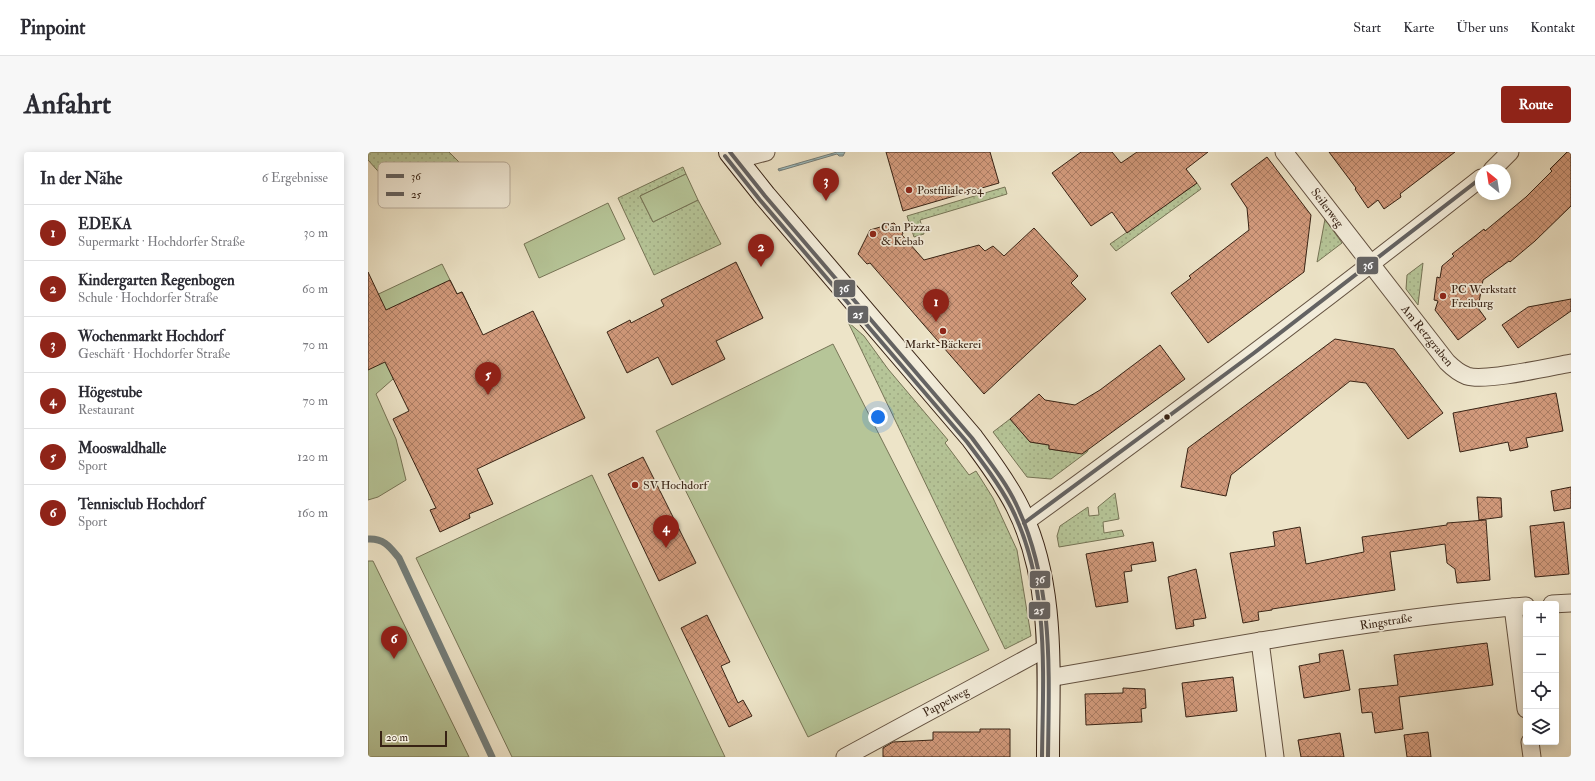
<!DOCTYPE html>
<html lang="de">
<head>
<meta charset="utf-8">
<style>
  :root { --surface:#fff; --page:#f7f7f7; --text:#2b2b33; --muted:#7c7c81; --line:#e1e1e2; --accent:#8f2418 }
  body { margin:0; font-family:"IM FELL Double Pica",serif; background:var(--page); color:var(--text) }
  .controls { position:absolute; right:12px; bottom:12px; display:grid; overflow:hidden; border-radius:4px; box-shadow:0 2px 10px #0003 }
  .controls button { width:36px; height:36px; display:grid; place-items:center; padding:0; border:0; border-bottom:1px solid var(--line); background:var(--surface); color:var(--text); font:20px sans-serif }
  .compass { position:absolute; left:1107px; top:12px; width:36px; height:36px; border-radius:50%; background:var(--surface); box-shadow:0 2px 10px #0003; rotate:330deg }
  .scale { position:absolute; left:12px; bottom:10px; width:67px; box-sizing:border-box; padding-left:4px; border:2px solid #372214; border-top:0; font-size:11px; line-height:14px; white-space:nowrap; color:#372214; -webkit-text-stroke:3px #f3eddb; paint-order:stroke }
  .you { position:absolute; left:510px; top:265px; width:14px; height:14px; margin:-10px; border:3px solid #fff; border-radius:50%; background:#1a73e8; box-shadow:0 0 0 6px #1a73e833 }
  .badge { display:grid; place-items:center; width:26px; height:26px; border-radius:50%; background:var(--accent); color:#fff; font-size:13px; font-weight:700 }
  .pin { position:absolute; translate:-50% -33px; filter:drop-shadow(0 1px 2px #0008) }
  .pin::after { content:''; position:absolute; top:21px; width:14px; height:12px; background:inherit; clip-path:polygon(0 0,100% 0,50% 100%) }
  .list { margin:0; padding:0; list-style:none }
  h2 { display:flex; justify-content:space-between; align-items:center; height:52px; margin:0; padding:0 16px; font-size:17px }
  h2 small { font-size:13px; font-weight:400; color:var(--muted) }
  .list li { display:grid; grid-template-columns:26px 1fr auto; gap:12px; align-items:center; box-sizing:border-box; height:56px; padding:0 16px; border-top:1px solid var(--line) }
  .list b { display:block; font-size:15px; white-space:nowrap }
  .list p { margin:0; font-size:13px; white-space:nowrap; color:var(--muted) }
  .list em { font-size:13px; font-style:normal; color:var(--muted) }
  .icon { flex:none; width:22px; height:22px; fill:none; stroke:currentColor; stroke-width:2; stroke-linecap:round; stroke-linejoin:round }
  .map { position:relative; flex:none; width:1203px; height:605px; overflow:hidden; border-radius:4px }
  header { display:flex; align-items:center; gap:24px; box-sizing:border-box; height:56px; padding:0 20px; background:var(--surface); border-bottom:1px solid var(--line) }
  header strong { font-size:19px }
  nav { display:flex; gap:22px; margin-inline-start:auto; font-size:14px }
  .intro { display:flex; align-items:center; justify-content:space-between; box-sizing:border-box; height:96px; padding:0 24px }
  h1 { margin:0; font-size:28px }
  .button { padding:10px 18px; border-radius:4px; background:var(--accent); color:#fff; font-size:14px; font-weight:700 }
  main { display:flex; gap:24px; padding:0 24px }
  aside { flex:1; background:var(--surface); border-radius:4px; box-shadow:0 2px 10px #0003 }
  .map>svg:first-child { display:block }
  .grass { fill:url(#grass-dots); stroke:#767456 }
  .green { fill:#b6c598; stroke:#767456 }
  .water { fill:url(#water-rules); stroke:#747e7a }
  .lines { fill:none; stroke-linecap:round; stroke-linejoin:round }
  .stream { stroke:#747e7a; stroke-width:7 }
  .building { fill:url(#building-cross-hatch); stroke:#372214 }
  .street-casing { stroke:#645241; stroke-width:19 }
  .secondary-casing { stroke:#372214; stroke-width:24 }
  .street { stroke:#f3eddb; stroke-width:17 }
  .secondary { stroke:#f3eddb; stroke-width:22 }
  .bus-1-casing { stroke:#f3eddb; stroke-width:7 }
  .bus-2-casing { stroke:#f3eddb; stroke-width:7 }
  .bus-1 { stroke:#646363; stroke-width:4 }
  .bus-2 { stroke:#646363; stroke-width:4 }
  .poi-dot { fill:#8f2418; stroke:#f3eddb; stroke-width:1.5 }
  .bus-dot { fill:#372214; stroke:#f3eddb; stroke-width:1.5 }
  .labels { text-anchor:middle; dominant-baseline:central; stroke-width:3.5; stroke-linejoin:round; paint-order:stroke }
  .poi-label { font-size:12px; fill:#372214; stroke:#f3eddb; text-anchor:start }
  .street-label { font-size:12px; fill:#372214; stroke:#f3eddb }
  .key { fill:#f3eddb; stroke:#bbb09f; stroke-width:1 }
  .key-label { font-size:11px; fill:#372214 }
  .line-badge { stroke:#f3eddb; stroke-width:1.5 }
  .badge-label { font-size:11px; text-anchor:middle; font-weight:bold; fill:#fff }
</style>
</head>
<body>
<header>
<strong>Pinpoint</strong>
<nav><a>Start</a><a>Karte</a><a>Über uns</a><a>Kontakt</a></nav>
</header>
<div class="intro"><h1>Anfahrt</h1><a class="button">Route</a></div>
<main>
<aside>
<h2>In der Nähe<small>6 Ergebnisse</small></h2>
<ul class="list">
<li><span class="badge">1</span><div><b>EDEKA</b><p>Supermarkt · Hochdorfer Straße</p></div><em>30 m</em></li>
<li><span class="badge">2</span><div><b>Kindergarten Regenbogen</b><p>Schule · Hochdorfer Straße</p></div><em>60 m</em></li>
<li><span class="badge">3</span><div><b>Wochenmarkt Hochdorf</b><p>Geschäft · Hochdorfer Straße</p></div><em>70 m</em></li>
<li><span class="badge">4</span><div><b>Högestube</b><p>Restaurant</p></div><em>70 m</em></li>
<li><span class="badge">5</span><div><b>Mooswaldhalle</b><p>Sport</p></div><em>120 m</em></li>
<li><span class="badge">6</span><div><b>Tennisclub Hochdorf</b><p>Sport</p></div><em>160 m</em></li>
</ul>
</aside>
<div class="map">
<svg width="1203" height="605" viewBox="0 0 1203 605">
  <defs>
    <pattern id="grass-dots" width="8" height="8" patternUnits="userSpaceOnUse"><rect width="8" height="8" fill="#b6c598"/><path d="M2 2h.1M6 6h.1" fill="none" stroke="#9da982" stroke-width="1.8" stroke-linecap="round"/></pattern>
    <pattern id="water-rules" width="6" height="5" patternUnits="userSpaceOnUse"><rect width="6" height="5" fill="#9cbcbe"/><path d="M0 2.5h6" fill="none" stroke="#87a1a2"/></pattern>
    <pattern id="building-cross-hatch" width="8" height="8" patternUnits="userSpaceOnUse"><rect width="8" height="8" fill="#d29a7c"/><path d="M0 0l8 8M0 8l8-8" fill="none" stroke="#ab7d64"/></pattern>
  </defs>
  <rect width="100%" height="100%" fill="#ede4c8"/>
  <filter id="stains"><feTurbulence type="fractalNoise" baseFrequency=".005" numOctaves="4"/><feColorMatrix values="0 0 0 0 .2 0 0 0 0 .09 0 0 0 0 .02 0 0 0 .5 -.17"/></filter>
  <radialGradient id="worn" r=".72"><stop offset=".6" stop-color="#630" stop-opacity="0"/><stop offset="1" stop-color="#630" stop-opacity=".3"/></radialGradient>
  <g class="grass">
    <polygon points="0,0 81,0 94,13 34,46 0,8"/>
    <polygon points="315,15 318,22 272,44 285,70 330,48 353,92 286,123 250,46"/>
    <polygon points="829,31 833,37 748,99 742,92"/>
    <polygon points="637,35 639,42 552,68 556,82 546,85 539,64"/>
    <polygon points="957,67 974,91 949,110"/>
    <polygon points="1055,111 1050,153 1038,137 1039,123"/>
    <polygon points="480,170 496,184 520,217 580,288 577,291 601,323 608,319 625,346 649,398 663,484 637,497"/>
    <polygon points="642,267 662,290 681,293 681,297 700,300 701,296 720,298 719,300 683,327 659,325 625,280"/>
    <polygon points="747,341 751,367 735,370 736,381 754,378 756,384 691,395 689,384 692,374 720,355 721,364 731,363 730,355"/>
  </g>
  <g class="green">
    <polygon points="318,22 330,48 285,70 272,44"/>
    <polygon points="240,51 257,87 171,126 156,92"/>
    <polygon points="74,112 89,142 94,140 109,171 25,227 8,242 28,287 38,328 10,345 0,348 0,147"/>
    <polygon points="465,192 621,498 440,585 288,279"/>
    <polygon points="224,323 357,605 144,605 48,406"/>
    <polygon points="0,409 5,409 101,605 0,605"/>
  </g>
  <polygon class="water" points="469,0 477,0 475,4 471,4 469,2 411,19 410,17"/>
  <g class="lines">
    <path class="stream" d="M0,387C16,386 22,395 31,406L124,605"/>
  </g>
  <g class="building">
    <polygon points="518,0 622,0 631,31 535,59"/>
    <polygon points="713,0 744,0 753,11 769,0 840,0 818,17 829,31 759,81 744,60 723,74 684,21"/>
    <polygon points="961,0 1087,0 1032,42 1033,45 1016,57 1010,48 1000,56 987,37 988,36"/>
    <polygon points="1199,0 1203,0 1203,54 1167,89 1142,110 1141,109 1115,128 1110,156 1118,167 1090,188 1067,158 1070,149 1066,148 1069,125 1072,126 1074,114 1086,104 1084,102 1116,77 1117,79 1158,45 1184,19 1182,17"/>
    <polygon points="899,5 943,63 936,120 840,191 803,141 823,126 821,124 881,78 879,56 863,32"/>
    <polygon points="526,71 535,81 534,83 556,108 611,93 617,99 625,94 636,104 666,76 710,124 703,131 718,147 616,242 502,111 499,112 490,102 502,78"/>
    <polygon points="368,110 395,166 348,189 357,207 304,233 290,205 259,221 239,180 262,168 263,171 296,154 293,148"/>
    <polygon points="0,120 18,158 82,128 89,142 94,140 115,183 165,159 217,266 109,317 125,352 101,362 102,366 72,380 62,358 68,356 25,267 41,259 17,210 0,218"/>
    <polygon points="1203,147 1203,159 1150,196 1134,173 1160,155"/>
    <polygon points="967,187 1026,197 1075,261 1040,287 998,231 982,229 863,323 858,344 813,335 820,296"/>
    <polygon points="792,193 817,227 714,302 681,297 681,293 662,290 642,267 671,242 677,248 707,253 732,238"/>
    <polygon points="1188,241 1195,279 1158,286 1160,295 1142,299 1140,290 1092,300 1085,261"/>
    <polygon points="275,305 328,411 291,429 240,322"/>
    <polygon points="1203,335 1203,356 1186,359 1183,339"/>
    <polygon points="1109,345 1133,346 1134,365 1111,368"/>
    <polygon points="1118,368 1122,428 1089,431 1087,417 1079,411 1077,392 1022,400 1027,438 904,457 904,458 890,460 891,468 875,471 862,401 907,394 905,380 932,375 938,412 996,400 994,385 1079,373 1079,371"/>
    <polygon points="1196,370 1201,422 1167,425 1162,374"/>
    <polygon points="785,390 788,409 763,413 764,419 756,420 760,450 728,455 718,402"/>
    <polygon points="828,417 838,466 825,468 826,474 808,477 800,425"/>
    <polygon points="339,463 362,510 353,514 370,551 375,548 384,564 361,575 313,476"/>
    <polygon points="1119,491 1125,533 1031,545 1035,577 1007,581 1004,560 994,561 991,537 1030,533 1026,503"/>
    <polygon points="975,498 982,538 936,546 931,514 952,510 951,502"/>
    <polygon points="865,525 869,559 818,565 814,531"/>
    <polygon points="755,536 777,537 778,556 773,557 774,570 718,573 717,542 755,541"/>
    <polygon points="612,577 642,577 642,605 515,605 515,596 525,590 565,588 565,580 612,580"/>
    <polygon points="1060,580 1063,605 1039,605 1036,583"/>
    <polygon points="972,581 976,605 933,605 930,588"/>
  </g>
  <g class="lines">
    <defs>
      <g id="street">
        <path d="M916,0L1079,210C1085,216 1091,221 1099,224C1117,230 1181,215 1203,211"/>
        <polyline points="368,8 398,0"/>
        <polyline points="1124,18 1142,0"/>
        <path d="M656,371C811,259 963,144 1113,26"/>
        <polyline points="1184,452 1203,451"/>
        <polyline points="1145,455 1158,557"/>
        <polyline points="892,489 907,605"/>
        <path d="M680,526C839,499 998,467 1158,454"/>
        <polyline points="1162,590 1164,605"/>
        <polyline points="477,605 680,495"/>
      </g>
      <path id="secondary" d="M362,0L397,44L604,286C620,308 637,330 649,354C688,431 680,522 680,605"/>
    </defs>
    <use href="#street" class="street-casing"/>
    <use href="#secondary" class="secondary-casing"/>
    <use href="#street" class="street"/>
    <use href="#secondary" class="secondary"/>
    <defs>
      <g id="bus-1">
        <path d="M362,0L397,44L604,286C620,308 638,330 649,354C686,433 681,520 680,605"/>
        <polyline points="656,371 886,201 1113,26"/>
      </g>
      <path id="bus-2" d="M357,4L392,48L599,290C615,311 631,332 643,355C682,432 675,522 674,605"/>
    </defs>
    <use href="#bus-1" class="bus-1-casing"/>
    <use href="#bus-2" class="bus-2-casing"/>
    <use href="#bus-1" class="bus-1"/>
    <use href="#bus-2" class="bus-2"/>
  </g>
  <g class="poi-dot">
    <circle cx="541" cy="38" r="4"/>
    <circle cx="505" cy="82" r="4"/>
    <circle cx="1075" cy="144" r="4"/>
    <circle cx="575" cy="179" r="4"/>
    <circle cx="267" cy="333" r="4"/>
  </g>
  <circle class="bus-dot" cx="799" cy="265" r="3.5"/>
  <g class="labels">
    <g class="poi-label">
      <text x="549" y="38">Postfiliale 504</text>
      <text x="513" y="75">Can Pizza<tspan x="513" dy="14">&amp; Kebab</tspan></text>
      <text x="1083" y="137">PC Werkstatt<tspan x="1083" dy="14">Freiburg</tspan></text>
      <text x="575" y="192" text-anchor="middle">Markt-Bäckerei</text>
      <text x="275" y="333">SV Hochdorf</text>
    </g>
    <g class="street-label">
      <text transform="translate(959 56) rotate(53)">Seilerweg</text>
      <text transform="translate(1059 184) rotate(51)">Am Retzgraben</text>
      <text transform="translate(1018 470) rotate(-9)">Ringstraße</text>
      <text transform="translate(578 550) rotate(-28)">Pappelweg</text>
    </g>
  </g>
  <rect x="10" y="10" width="132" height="46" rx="6" class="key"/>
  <rect x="18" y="22" width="18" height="4" fill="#646363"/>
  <rect x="18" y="40" width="18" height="4" fill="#646363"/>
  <g class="key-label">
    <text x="43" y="28">36</text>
    <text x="43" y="46">25</text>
  </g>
  <g class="line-badge">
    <rect x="988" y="104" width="23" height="19" rx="4" fill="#646363"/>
    <rect x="465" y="127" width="23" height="19" rx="4" fill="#646363"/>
    <rect x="479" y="153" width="22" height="19" rx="4" fill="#646363"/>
    <rect x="661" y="418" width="22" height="19" rx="4" fill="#646363"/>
    <rect x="660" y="449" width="23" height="19" rx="4" fill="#646363"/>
  </g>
  <g class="badge-label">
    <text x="1000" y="117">36</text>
    <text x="476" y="140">36</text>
    <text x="490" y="166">25</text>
    <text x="672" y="431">36</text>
    <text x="671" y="462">25</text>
  </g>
  <rect width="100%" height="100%" filter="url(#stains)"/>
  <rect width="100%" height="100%" fill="url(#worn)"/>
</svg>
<div class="controls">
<button>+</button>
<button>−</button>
<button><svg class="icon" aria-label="locate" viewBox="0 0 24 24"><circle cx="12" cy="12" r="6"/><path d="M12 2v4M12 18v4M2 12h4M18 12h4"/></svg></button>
<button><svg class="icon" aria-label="layers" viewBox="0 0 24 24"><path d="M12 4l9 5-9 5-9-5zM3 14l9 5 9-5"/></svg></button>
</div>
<svg class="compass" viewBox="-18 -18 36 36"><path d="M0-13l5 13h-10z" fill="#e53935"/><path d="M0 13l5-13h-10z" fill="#7c7c81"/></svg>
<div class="scale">20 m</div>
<div class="you"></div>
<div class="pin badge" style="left:568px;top:170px">1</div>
<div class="pin badge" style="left:393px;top:115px">2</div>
<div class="pin badge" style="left:458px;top:49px">3</div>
<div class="pin badge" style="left:298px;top:396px">4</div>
<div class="pin badge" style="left:120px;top:243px">5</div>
<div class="pin badge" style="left:26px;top:507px">6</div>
</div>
</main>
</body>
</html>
